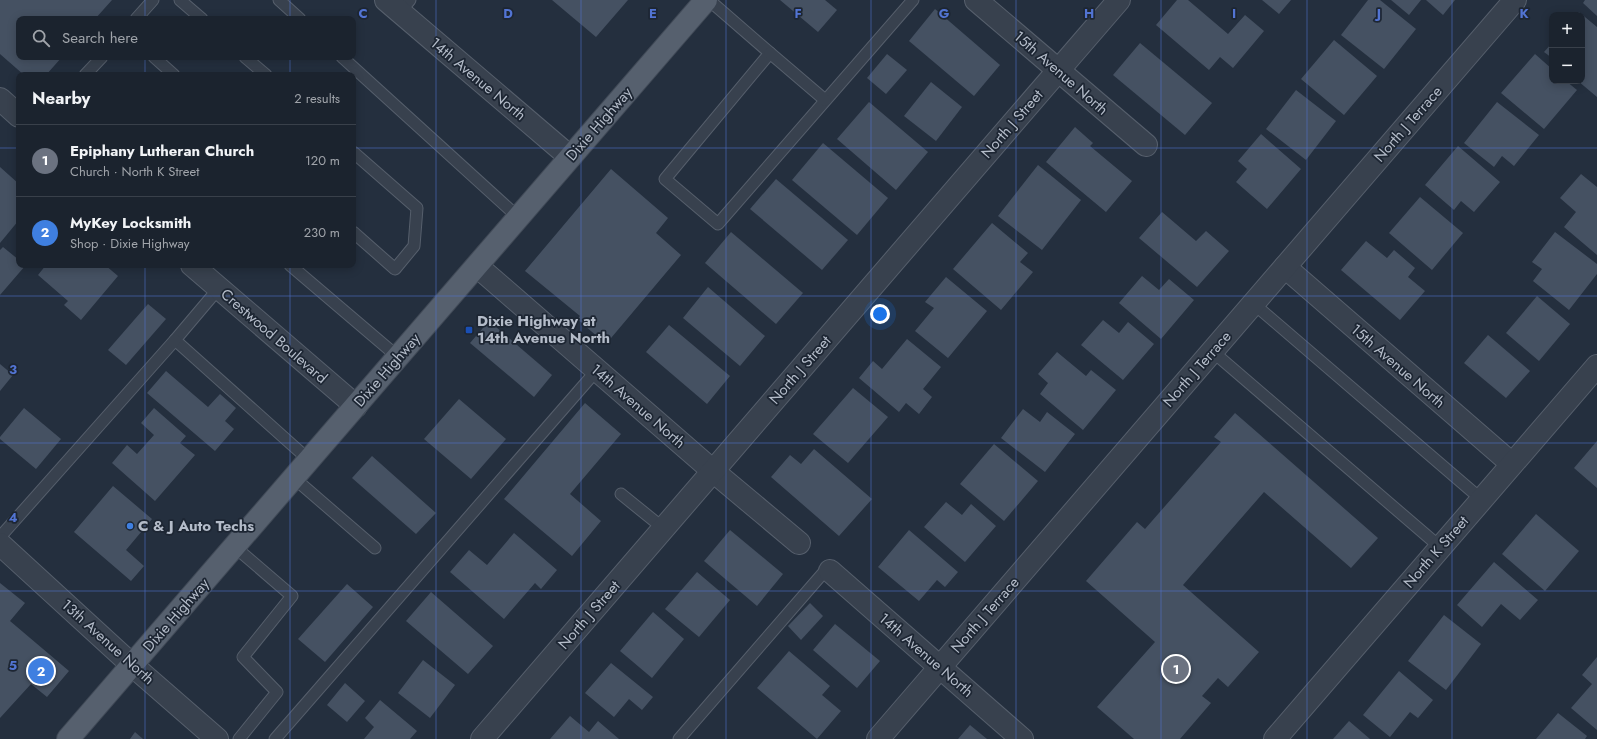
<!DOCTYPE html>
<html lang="en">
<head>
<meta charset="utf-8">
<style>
  :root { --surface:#1b232e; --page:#282f3a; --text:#f1f3f6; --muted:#a0a4aa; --line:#39404a; --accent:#bca0f2 }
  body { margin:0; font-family:Jost,sans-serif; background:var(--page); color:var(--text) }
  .controls { position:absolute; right:12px; top:12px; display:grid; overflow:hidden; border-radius:8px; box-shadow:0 2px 10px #0003 }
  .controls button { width:36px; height:36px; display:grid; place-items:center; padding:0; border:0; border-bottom:1px solid var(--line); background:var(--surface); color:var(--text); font:20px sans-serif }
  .you { position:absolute; left:880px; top:314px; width:14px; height:14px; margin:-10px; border:3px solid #fff; border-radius:50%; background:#1a73e8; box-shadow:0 0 0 6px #1a73e833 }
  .badge { display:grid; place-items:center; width:26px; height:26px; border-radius:50%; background:var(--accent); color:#fff; font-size:13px; font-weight:700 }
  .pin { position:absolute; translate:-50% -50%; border:2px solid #fff; box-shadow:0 1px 4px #0006 }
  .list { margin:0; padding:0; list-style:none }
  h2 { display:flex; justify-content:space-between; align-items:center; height:52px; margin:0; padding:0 16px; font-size:17px }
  h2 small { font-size:13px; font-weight:400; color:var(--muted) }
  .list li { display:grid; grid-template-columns:26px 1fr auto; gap:12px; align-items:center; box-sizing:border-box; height:72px; padding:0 16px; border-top:1px solid var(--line) }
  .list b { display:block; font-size:15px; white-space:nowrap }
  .list p { margin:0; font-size:13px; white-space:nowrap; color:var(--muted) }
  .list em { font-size:13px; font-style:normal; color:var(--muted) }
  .icon { flex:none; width:22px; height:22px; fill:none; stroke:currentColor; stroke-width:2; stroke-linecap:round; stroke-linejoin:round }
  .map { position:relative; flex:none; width:1597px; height:739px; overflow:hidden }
  .search { position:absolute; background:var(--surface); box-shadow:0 2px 10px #0003; left:16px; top:16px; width:340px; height:44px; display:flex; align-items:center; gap:10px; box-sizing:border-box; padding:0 14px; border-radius:8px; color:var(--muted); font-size:15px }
  .panel { position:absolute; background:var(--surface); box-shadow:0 2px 10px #0003; left:16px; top:72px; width:340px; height:196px; border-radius:8px }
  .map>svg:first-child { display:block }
  .building { fill:#455162 }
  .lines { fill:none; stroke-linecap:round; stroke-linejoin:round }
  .lane-casing { stroke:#565f6c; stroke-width:13 }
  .street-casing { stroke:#565f6c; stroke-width:24 }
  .primary-casing { stroke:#414a57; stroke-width:24 }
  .lane { stroke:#38414e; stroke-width:11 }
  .street { stroke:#38414e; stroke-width:22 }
  .primary { stroke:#56606e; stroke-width:22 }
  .grid { fill:none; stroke:#5274d3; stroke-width:1; stroke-opacity:0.55 }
  .transit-dot { fill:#1a4fb4; stroke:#1d2633; stroke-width:1.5 }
  .shop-dot { fill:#3f7fe0; stroke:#1d2633; stroke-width:1.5 }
  .labels { text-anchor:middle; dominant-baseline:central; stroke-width:3.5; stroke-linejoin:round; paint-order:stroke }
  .street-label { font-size:15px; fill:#b4bcc9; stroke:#1d2633 }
  .poi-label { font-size:15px; font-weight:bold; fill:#b4bcc9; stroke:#1d2633; text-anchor:start }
  .grid-label { font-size:13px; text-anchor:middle; font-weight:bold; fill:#5274d3; stroke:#1d2633; stroke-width:3.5; stroke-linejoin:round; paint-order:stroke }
</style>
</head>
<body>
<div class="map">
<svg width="1597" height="739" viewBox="0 0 1597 739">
  <rect width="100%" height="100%" fill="#242f3e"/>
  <g class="building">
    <polygon points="0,0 112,0 95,19 19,19 19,57 62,57 46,75 24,75 0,54"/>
    <polygon points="552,0 628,0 596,37"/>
    <polygon points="780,0 825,0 837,10 818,32"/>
    <polygon points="1177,0 1188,0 1228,34 1245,15 1264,31 1233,68 1220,57 1209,70 1156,25"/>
    <polygon points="1262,0 1291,0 1279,14"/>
    <polygon points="1368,0 1380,0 1416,29 1384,69 1341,35"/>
    <polygon points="1391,0 1421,0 1409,15"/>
    <polygon points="1426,0 1455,0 1443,15"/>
    <polygon points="1585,0 1597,0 1597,16 1583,3"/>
    <polygon points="935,9 1000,65 974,96 909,41"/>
    <polygon points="1579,12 1597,27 1597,97 1578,81 1582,81 1582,15 1576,15"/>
    <polygon points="1334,40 1377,76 1344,115 1301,79"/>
    <polygon points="1140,43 1212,103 1185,135 1113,75"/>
    <polygon points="1552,43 1552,58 1544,52"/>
    <polygon points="887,54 907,70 886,94 867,78"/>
    <polygon points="1535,54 1552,69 1552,81 1566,81 1577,90 1544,129 1501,93"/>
    <polygon points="931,82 962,107 936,141 904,116"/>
    <polygon points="1296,90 1336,121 1306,160 1266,129"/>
    <polygon points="869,102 928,152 896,190 837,139"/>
    <polygon points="1497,102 1539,135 1514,166 1502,156 1494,167 1464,143"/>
    <polygon points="1075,127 1093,143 1090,146 1132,181 1106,212 1046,162"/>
    <polygon points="1261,134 1301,169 1267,209 1236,182 1247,169 1238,161"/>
    <polygon points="823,143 888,198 857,235 792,180"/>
    <polygon points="1458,146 1500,182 1474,212 1461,201 1454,210 1425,185"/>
    <polygon points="1038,165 1081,200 1042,250 998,216"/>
    <polygon points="0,167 19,184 19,220 0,243"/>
    <polygon points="611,169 668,218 656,233 681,255 606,344 577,319 580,316 525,271"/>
    <polygon points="1581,174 1597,187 1597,255 1564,227 1576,212 1560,198"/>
    <polygon points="776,179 848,240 822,270 750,209"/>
    <polygon points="1420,197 1463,233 1432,270 1389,233"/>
    <polygon points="1162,212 1196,241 1206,231 1229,251 1197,287 1139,238"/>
    <polygon points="992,223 1028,253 1020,262 1033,272 1001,310 953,269"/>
    <polygon points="731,232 803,293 776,324 705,263"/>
    <polygon points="1555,232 1597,264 1597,274 1569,310 1533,281 1542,269 1532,262"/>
    <polygon points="1366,241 1387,258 1394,250 1415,268 1408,277 1425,291 1400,320 1341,270"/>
    <polygon points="3,247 19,260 19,265 25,266 0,295 0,250"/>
    <polygon points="46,265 105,265 118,276 81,320 64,305 68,301 38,275"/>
    <polygon points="1142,276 1159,290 1169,279 1194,300 1161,339 1119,303"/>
    <polygon points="946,277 987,311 948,358 915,331 934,308 925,302"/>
    <polygon points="708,287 765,336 740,366 683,318"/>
    <polygon points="1537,296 1570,324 1539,361 1506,333"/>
    <polygon points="148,304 166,319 126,365 108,350"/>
    <polygon points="1103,320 1119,333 1128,322 1154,344 1123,380 1081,345"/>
    <polygon points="489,321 552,375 534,397 470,343"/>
    <polygon points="669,325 730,376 707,404 646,352"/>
    <polygon points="1488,335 1530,371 1506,398 1464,363"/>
    <polygon points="907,339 941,367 923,389 932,397 919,414 906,403 899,412 859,378 873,361 882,369"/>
    <polygon points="1057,352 1086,376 1091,370 1116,390 1083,430 1040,394 1048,383 1038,374"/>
    <polygon points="0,364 13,375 0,391"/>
    <polygon points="166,371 208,407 220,394 236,408 225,421 234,429 215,451 147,393"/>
    <polygon points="853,388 888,417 848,463 813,434"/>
    <polygon points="459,399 506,439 471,479 424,439"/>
    <polygon points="585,403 621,434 570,494 601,521 572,556 504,499"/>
    <polygon points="24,408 61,439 36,469 0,439 0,437"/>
    <polygon points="154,408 186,436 180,443 195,455 155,501 112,463 127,445 137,454 154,435 141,423"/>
    <polygon points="1023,409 1040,422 1047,412 1075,434 1045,472 1001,438"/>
    <polygon points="1235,413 1378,538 1351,568 1264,492 1183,585 1259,652 1228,687 1218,678 1202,696 1211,703 1180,739 1134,739 1097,707 1155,642 1086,581 1137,522 1145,529 1221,442 1214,437"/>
    <polygon points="1597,441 1597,488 1574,468"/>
    <polygon points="994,444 1038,481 1004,521 960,484"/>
    <polygon points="814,449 872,499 839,536 771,477 790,455 801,464"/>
    <polygon points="372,456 436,513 416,534 352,478"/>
    <polygon points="113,486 152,519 126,550 144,566 131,581 74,532"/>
    <polygon points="946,502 962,515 971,504 996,526 965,562 924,527"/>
    <polygon points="1536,514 1579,551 1545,591 1502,554"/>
    <polygon points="730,530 783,574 757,606 704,561"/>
    <polygon points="909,530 958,572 945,587 937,580 919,601 878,567"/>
    <polygon points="514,533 557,570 541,589 535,583 504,619 450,572 469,550 487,565"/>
    <polygon points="1494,562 1538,600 1520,620 1501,604 1482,627 1457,605"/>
    <polygon points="697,572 730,600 699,637 665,609"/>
    <polygon points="0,583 25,603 10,621 69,671 47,697 31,684 0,718"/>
    <polygon points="347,584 373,607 325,662 298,639"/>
    <polygon points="431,592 493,646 468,674 406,621"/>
    <polygon points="810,603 823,616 801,640 788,626"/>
    <polygon points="653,612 684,639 652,678 620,651"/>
    <polygon points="1444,615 1481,644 1446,690 1408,661"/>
    <polygon points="835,624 880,661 857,688 813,650"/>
    <polygon points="789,651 830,686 822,695 841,711 817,739 757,688"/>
    <polygon points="1597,657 1597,730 1571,708 1592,684 1582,675"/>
    <polygon points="423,660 455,685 430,718 398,693"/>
    <polygon points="611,663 653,697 642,710 629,699 614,717 585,693"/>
    <polygon points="1399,671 1433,700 1418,718 1410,712 1390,737 1363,715"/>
    <polygon points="345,683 365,701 347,722 327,705"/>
    <polygon points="380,700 417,731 410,739 364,739 374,727 365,718"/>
    <polygon points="1558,713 1587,736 1585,739 1536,739"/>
    <polygon points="570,716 589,732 598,721 619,739 550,739"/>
    <polygon points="1349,721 1370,739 1333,739"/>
    <polygon points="970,725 987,739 958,739"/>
    <polygon points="135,732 143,739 130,739"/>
  </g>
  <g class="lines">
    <defs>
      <g id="lane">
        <polyline points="180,0 202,19"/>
        <polyline points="279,0 300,19"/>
        <polyline points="709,0 770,53 665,179 718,224 913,0"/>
        <polyline points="400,12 410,0"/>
        <polyline points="136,19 153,0"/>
        <polyline points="770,53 825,100"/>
        <polyline points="154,57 174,75"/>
        <polyline points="245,57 266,75"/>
        <polyline points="342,57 519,218"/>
        <polyline points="85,75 102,57"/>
        <polyline points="353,152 417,208 414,246 395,269 353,232"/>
        <polyline points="290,265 398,357"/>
        <polyline points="219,288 175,340 309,460"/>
        <polyline points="1254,304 1481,499"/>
        <polyline points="1212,351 1440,547"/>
        <polyline points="294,478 375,548"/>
        <polyline points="621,494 663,528"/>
        <polyline points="0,537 175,340"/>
        <polyline points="235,547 292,596 243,657 277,692 239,739"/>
        <polyline points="275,739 597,370"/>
        <polyline points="679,739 824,572 830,571"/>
      </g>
      <g id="street">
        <polyline points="386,0 570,157"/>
        <polyline points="976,0 1146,145"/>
        <polyline points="0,99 19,116"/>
        <polyline points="192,265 356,406"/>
        <polyline points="477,266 713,471 799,543"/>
        <polyline points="1285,267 1512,464"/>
        <polyline points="0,544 132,665 217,739"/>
        <polyline points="830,571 1022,739"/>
        <polyline points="482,739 1119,0"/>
        <polyline points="878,739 1515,0"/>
        <polyline points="1275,739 1597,366"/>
      </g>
      <polyline id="primary" points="68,739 706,0"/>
    </defs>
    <use href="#lane" class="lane-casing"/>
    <use href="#street" class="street-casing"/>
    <use href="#primary" class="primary-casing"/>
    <use href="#lane" class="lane"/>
    <use href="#street" class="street"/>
    <use href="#primary" class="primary"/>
  </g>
  <path class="grid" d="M145,0V19M290,0V19M436,0V739M581,0V739M726,0V739M871,0V739M1016,0V739M1161,0V739M1307,0V739M1452,0V739M145,57V75M290,57V75M0,148H19M353,148H1597M145,265V739M290,265V739M0,296H1597M0,443H1597M0,591H1597"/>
  <rect class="transit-dot" x="465" y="326" width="8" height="8" rx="2"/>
  <circle class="shop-dot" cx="130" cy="526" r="4"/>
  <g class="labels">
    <g class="street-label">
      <text transform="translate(1061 73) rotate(41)">15th Avenue North</text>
      <text transform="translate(478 79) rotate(40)">14th Avenue North</text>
      <text transform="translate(599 124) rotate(-49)">Dixie Highway</text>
      <text transform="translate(1012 124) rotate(-49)">North J Street</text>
      <text transform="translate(1408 124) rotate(-49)">North J Terrace</text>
      <text transform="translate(274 336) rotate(41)">Crestwood Boulevard</text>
      <text transform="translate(1398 366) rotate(41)">15th Avenue North</text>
      <text transform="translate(1197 369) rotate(-49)">North J Terrace</text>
      <text transform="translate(387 370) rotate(-49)">Dixie Highway</text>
      <text transform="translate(800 370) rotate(-49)">North J Street</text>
      <text transform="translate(638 406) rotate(41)">14th Avenue North</text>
      <text transform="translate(1436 552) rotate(-49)">North K Street</text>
      <text transform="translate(176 615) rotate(-49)">Dixie Highway</text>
      <text transform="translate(589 615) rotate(-49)">North J Street</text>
      <text transform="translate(985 615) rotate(-49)">North J Terrace</text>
      <text transform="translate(108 642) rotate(42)">13th Avenue North</text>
      <text transform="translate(926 655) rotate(41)">14th Avenue North</text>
    </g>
    <g class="poi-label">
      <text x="477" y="321">Dixie Highway at<tspan x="477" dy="17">14th Avenue North</tspan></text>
      <text x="138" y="526">C &amp; J Auto Techs</text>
    </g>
  </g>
  <g class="grid-label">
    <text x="363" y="18">C</text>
    <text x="508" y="18">D</text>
    <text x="653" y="18">E</text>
    <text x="798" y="18">F</text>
    <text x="944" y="18">G</text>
    <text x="1089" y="18">H</text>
    <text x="1234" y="18">I</text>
    <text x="1379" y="18">J</text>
    <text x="1524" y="18">K</text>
    <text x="13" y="374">3</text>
    <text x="13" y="522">4</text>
    <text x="13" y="670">5</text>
  </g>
</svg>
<div class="controls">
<button>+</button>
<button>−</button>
</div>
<div class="you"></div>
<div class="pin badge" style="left:1176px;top:669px;background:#6b7280">1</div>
<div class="pin badge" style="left:41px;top:671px;background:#3f7fe0">2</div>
<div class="search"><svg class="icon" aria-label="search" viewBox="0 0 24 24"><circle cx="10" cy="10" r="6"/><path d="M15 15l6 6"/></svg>Search here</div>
<section class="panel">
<h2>Nearby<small>2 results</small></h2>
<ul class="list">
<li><span class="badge" style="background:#6b7280">1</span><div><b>Epiphany Lutheran Church</b><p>Church · North K Street</p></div><em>120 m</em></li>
<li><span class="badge" style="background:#3f7fe0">2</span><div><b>MyKey Locksmith</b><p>Shop · Dixie Highway</p></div><em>230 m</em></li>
</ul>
</section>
</div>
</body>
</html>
